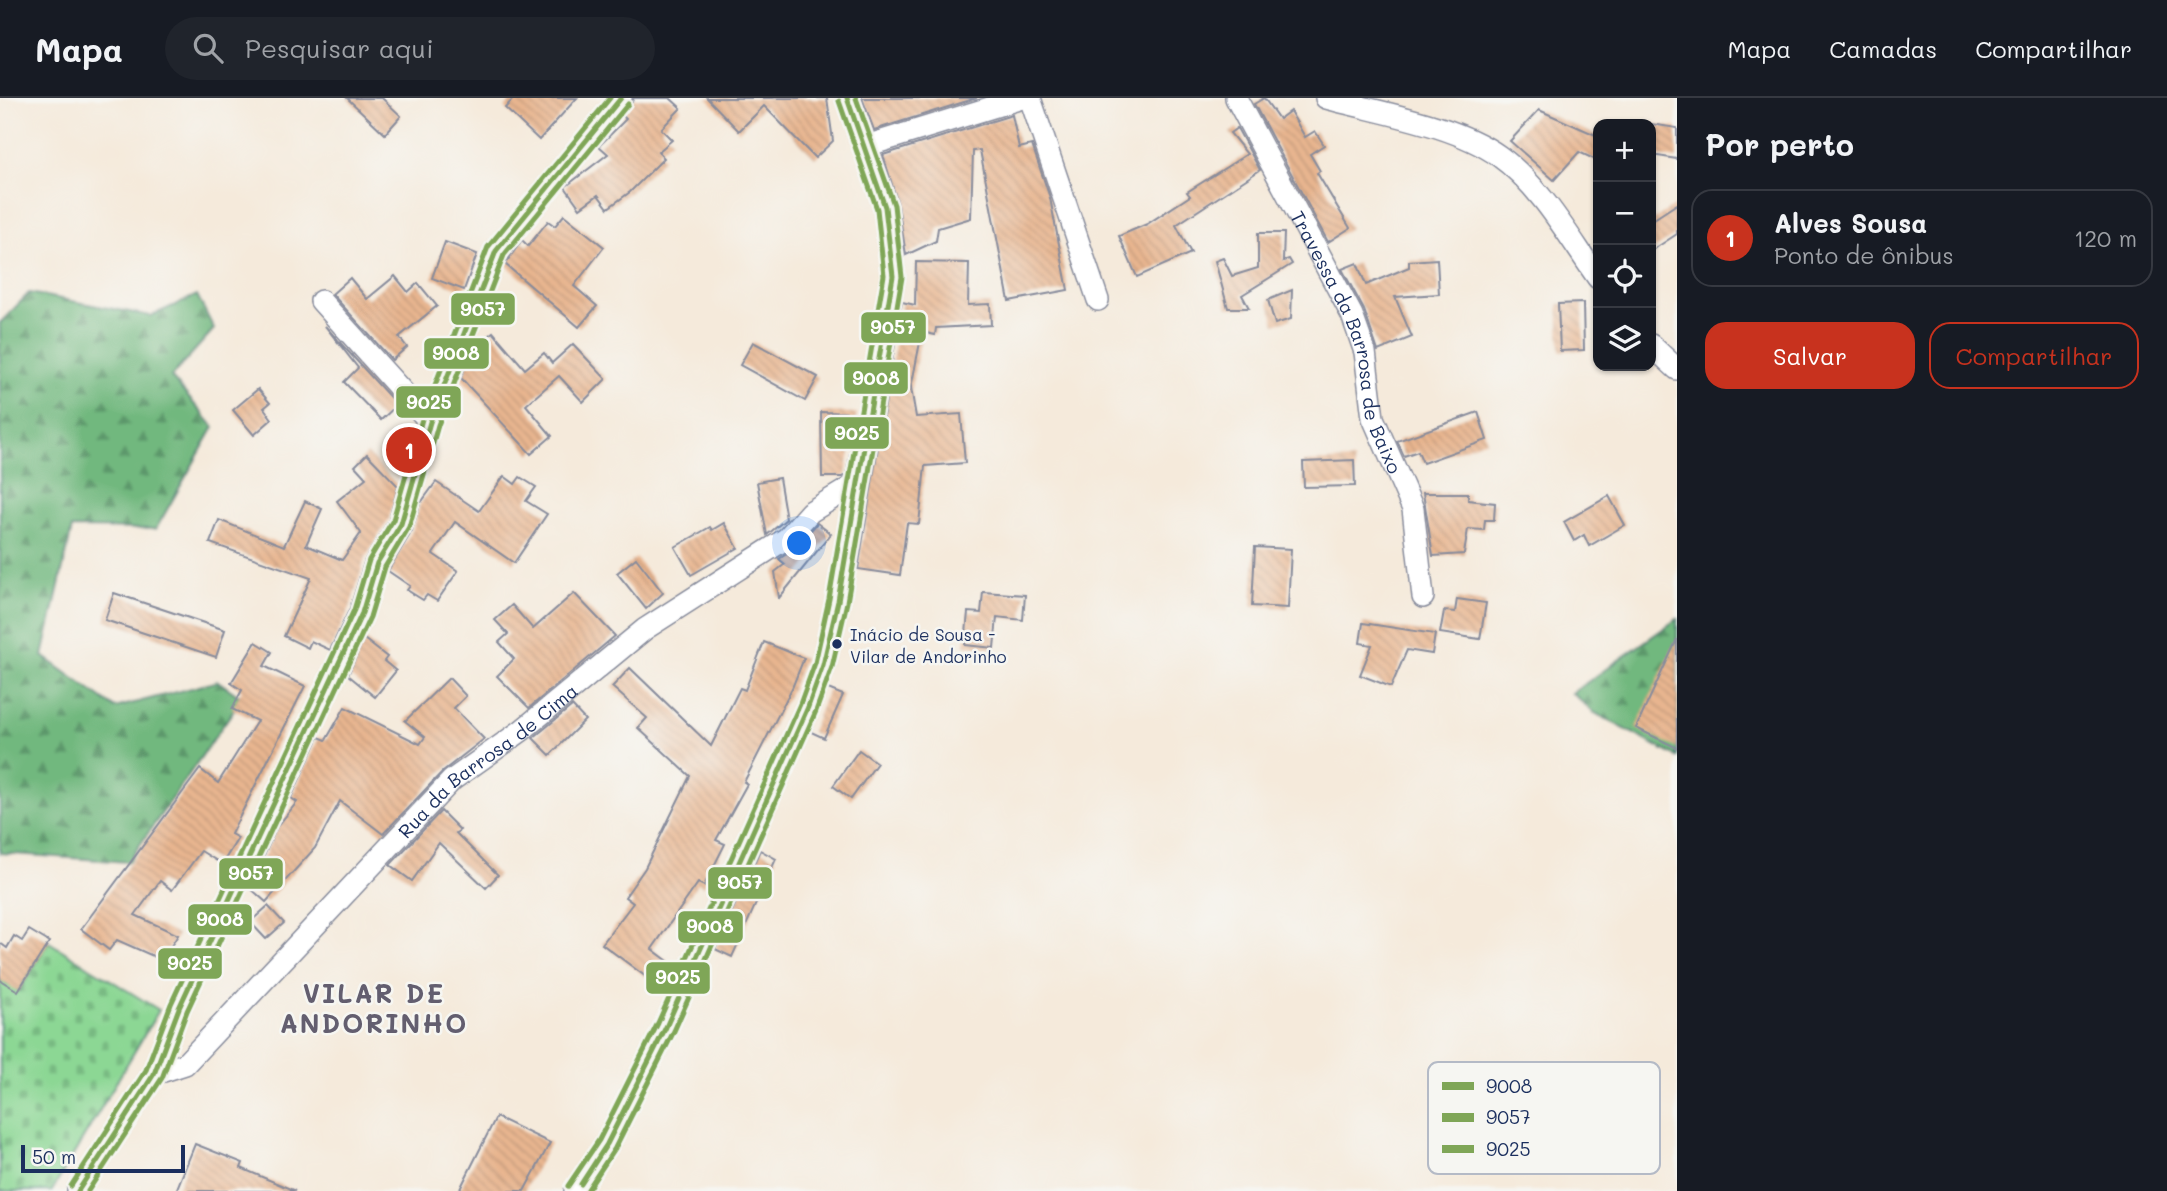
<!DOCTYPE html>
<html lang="pt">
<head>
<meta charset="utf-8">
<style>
  :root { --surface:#171b24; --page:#20242c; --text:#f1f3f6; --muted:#9ea1a6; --line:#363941; --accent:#c8321e }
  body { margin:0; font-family:Mali,sans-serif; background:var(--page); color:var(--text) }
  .controls { position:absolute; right:21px; top:21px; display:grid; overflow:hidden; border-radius:14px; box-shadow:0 2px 5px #0004 }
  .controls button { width:63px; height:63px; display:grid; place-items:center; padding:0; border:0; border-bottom:2px solid var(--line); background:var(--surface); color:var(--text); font:35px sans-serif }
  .scale { position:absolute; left:21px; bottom:18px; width:164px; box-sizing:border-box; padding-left:7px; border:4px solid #1b2f5e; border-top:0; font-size:19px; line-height:24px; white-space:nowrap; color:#1b2f5e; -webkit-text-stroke:5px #f6f6f2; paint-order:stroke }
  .you { position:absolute; left:800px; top:446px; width:24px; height:24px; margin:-18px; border:5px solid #fff; border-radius:50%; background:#1a73e8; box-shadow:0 0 0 10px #1a73e833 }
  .badge { display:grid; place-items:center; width:46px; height:46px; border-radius:50%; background:var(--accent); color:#fff; font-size:23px; font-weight:700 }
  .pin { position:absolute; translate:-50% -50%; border:4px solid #fff; box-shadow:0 2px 7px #0006 }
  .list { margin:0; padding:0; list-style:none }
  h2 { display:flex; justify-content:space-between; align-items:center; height:91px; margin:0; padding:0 28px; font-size:30px }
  h2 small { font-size:23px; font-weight:400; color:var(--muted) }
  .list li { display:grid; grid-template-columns:46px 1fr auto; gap:21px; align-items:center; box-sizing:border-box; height:98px; margin:0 14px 14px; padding:0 14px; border:2px solid var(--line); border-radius:21px }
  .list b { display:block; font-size:26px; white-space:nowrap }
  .list p { margin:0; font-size:23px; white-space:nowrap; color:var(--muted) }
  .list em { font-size:23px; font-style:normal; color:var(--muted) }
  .actions { display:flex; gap:14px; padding:21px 28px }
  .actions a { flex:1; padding:16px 0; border:2px solid var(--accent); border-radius:21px; text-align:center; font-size:24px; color:var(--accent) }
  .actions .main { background:var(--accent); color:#fff }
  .icon { flex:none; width:38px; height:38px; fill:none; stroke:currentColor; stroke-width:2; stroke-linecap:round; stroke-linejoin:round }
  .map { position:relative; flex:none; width:1677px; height:1093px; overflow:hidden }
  header { display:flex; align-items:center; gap:42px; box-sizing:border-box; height:98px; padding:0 35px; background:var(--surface); border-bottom:2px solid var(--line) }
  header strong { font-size:33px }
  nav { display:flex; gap:38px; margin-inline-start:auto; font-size:24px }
  .search { width:490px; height:63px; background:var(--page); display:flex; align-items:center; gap:18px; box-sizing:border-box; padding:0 24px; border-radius:38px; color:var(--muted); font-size:26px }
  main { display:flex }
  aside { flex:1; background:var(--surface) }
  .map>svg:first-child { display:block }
  .forest { fill:url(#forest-firs); stroke:#46746e; stroke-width:2 }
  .cemetery { fill:url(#cemetery-stones); stroke:#548379; stroke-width:2 }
  .building { fill:url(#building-back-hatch) }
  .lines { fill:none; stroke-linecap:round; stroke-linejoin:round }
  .minor-casing { stroke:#888c9c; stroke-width:24 }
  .minor { stroke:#fff; stroke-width:21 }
  .bus-1-casing { stroke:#f6f6f2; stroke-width:10 }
  .bus-2-casing { stroke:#f6f6f2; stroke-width:10 }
  .bus-3-casing { stroke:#f6f6f2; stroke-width:10 }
  .bus-1 { stroke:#7fa657; stroke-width:5 }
  .bus-2 { stroke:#7fa657; stroke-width:5 }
  .bus-3 { stroke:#7fa657; stroke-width:5 }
  .bus-dot { fill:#1b2f5e; stroke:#f6f6f2; stroke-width:2.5 }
  .labels { text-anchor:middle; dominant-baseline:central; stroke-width:5; stroke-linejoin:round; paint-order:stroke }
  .bus-label { font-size:17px; fill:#1b2f5e; stroke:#f6f6f2; text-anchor:start }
  .street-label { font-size:19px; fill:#1b2f5e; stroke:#f6f6f2 }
  .district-label { font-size:26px; font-weight:bold; letter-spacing:2px; fill:#635e6f; stroke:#f6f6f2 }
  .key { fill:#f6f6f2; stroke:#b4bac6; stroke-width:2 }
  .key-label { font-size:19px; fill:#1b2f5e }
  .line-badge { stroke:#f6f6f2; stroke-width:2.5 }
  .badge-label { font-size:19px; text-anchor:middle; font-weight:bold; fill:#fff }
</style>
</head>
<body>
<header>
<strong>Mapa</strong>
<div class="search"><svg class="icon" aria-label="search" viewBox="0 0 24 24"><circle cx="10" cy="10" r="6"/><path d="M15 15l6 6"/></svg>Pesquisar aqui</div>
<nav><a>Mapa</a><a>Camadas</a><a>Compartilhar</a></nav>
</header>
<main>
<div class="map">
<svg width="1677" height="1093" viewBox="0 0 1677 1093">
  <defs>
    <pattern id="forest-firs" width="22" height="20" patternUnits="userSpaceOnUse" patternTransform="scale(1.75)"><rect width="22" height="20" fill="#71b87e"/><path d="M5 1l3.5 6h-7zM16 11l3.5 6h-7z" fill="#5c966a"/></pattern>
    <pattern id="cemetery-stones" width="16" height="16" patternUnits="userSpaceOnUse" patternTransform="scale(1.75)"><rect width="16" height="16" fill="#8cd794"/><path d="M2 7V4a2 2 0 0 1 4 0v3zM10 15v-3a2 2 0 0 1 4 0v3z" fill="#78b982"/></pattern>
    <pattern id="building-back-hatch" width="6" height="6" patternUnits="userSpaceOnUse" patternTransform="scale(1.75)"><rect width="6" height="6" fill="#e8b58f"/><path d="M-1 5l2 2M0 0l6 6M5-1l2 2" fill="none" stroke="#c69c7e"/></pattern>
  </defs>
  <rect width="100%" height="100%" fill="#f6f6f2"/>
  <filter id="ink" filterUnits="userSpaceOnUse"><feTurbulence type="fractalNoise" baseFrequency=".0143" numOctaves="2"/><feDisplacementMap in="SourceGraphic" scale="14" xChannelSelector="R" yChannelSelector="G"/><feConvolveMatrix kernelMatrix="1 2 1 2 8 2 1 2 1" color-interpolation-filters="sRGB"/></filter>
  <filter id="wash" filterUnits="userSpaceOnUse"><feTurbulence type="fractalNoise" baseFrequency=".00686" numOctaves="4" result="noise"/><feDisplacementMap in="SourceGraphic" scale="28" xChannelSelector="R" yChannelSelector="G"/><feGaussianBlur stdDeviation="1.57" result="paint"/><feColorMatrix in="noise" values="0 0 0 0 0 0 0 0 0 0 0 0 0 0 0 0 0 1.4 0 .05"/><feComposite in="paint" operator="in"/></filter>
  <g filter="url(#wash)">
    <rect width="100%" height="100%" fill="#f5eadb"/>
    <g class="forest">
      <polygon points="29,195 151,218 197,197 214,231 171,279 214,329 156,431 72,430 43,558 115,610 218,583 242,600 128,764 0,755 0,225"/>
      <polygon points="1677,521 1677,659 1593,614 1572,595"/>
    </g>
    <polygon class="cemetery" points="49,844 159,912 52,1093 0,1093 0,882 19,893"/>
    <g id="blocks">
      <g class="building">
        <polygon points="347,0 382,0 401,18 385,36"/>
        <polygon points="514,0 577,0 539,42 505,10"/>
        <polygon points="634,0 670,0 681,10 661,31 672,42 658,54 664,60 630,94 608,110 598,97 580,110 565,89 608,56 599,48 626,21 623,18"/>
        <polygon points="707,0 827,0 833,43 815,60 764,8 739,33"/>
        <polygon points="862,0 977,0 874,32"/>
        <polygon points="1264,0 1279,21 1290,13 1305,39 1315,33 1324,47 1310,56 1320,73 1317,75 1350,130 1328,144 1254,6"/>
        <polygon points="1539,12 1598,38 1598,63 1579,54 1554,82 1510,43"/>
        <polygon points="1012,17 1019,50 1032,47 1050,100 1068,192 1009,203 980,52 973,53 971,120 938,130 936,143 906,157 898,106 883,57"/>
        <polygon points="1651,26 1677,30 1677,61 1651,57"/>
        <polygon points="1237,30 1260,72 1176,127 1191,155 1137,179 1119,138 1147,126 1190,98 1187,94 1247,56 1230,35"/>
        <polygon points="1677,106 1677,136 1651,153 1651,123"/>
        <polygon points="564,117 604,149 574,188 597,208 579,229 505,166 522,142 528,148 548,123 555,128"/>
        <polygon points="1258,135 1284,135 1283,163 1289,161 1292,166 1242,197 1249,210 1228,210 1215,163 1223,160 1232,178 1258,170"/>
        <polygon points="445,144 477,156 464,192 432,180"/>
        <polygon points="1437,161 1439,196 1395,199 1412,239 1378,253 1364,212 1342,171 1357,165 1366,187 1409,169 1409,163"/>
        <polygon points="916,164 969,165 968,207 990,206 991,227 936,230 935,237 922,234 911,290 916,319 961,316 965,365 925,368 919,426 907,425 900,477 858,471 902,204 915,207"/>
        <polygon points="395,178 408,194 418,185 437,208 399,239 407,249 392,262 332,196 350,180 367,201"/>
        <polygon points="1292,192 1291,221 1275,226 1268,202"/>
        <polygon points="1583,205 1584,252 1560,253 1558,206"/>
        <polygon points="325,228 397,307 381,322 344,284 358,270"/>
        <polygon points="493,234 525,271 544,255 552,265 573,246 606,281 583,304 559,278 526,307 552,338 531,356 461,280 473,250"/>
        <polygon points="753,244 818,279 805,303 740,267"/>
        <polygon points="258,291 270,305 264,310 272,321 254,337 233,312"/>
        <polygon points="821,314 857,315 846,377 842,379 822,379"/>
        <polygon points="1478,314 1487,342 1423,365 1418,353 1404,358 1397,343"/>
        <polygon points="367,356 398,388 389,421 365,461 350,510 330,552 311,543 308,550 284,538 311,480 210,445 219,422 284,448 305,403 322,411 306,447 342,462 361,435 337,403 366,380 355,368"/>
        <polygon points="1354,362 1355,388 1304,389 1303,364"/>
        <polygon points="504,378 515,386 520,379 536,389 526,403 547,416 514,465 455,424 433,456 458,473 437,503 427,497 423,502 407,492 410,488 388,473 412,433 420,406 436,384 479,413"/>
        <polygon points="779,380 786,421 767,437 757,384"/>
        <polygon points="1423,395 1468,395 1468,402 1495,405 1494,422 1485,422 1484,432 1468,431 1464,456 1433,458"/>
        <polygon points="1609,398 1625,427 1589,448 1584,437 1574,443 1564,424"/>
        <polygon points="724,425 738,450 691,477 675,449 710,429 712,432"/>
        <polygon points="817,425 831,436 779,500 775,474 785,466 779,461 797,449"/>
        <polygon points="1255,449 1291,451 1288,510 1252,508"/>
        <polygon points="636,460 663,495 646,511 617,475"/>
        <polygon points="983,494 1025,497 1023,522 997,519 994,550 965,547 968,514 981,515"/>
        <polygon points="114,495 225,532 216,559 105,522"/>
        <polygon points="574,495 615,538 529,610 497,578 514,561 499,544 508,536 495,522 512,507 533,531"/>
        <polygon points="1457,501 1486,505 1480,541 1440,535 1444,513 1455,514"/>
        <polygon points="1363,525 1435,536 1432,556 1407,552 1391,589 1360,577 1372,547 1360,545"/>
        <polygon points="364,541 387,559 384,563 396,573 375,599 348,577"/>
        <polygon points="1677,541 1677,650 1636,630"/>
        <polygon points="256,544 272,554 264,568 305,588 231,736 238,740 222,766 201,753 172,792 160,783 135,817 178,837 162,862 117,842 109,852 81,831 200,671 218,685 257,623 232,611 242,592 231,585"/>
        <polygon points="764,544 804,560 792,590 744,684 747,686 716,742 725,746 704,788 698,785 652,851 668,863 653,884 602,846 633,805 625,799 645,770 690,678 638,630 647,620 612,589 630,570 711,648 740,590 745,592"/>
        <polygon points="449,580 466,598 454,610 484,641 443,673 383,736 340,703 315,750 266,804 249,789 261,771 259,769 277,729 297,704 291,700 319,639 326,642 345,609 420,646 425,639 405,623"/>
        <polygon points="828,591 843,597 824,640 811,634"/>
        <polygon points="572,608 585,622 550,657 533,640"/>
        <polygon points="859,652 877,665 851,701 833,688"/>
        <polygon points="441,713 460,732 456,735 498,777 486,790 439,745 412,783 390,767"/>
        <polygon points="760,752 776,761 732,859 715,851"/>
        <polygon points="268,808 284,825 266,841 250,824"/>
        <polygon points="29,832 49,844 18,893 0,882 0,845 7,850 14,838 22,843"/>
        <polygon points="496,1019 550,1045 524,1093 459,1093"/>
        <polygon points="195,1046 243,1065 241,1070 295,1093 176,1093"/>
      </g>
    </g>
  </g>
  <g filter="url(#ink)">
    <use href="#blocks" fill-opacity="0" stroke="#888c9c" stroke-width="2"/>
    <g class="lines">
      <defs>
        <g id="minor">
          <polyline points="1030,0 1098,202"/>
          <path id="s1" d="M1236,0L1352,217L1365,254L1373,320L1413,411L1423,499"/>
          <path d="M1326,0C1380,15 1454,26 1499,58C1541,88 1569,139 1598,180"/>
          <polyline points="866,48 1022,0"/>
          <polyline points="321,203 430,324"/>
          <polyline points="1651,247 1677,271"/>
          <path id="s2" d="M154,976L185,966L452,682L521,633L645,531L787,440L810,414L856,386"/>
          <polyline points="78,1093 154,976 179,910 362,515 377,465 401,426 430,324 496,153 621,0"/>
          <path d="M575,1093L607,1046L666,929L808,609L823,567L838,503L893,178C895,114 870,59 847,0"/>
        </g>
      </defs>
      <use href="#minor" class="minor-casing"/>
      <use href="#minor" class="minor"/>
      <defs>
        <g id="bus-1">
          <polyline points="581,1086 607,1046 666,929 808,609 823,567 838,503 893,178 885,109 847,0"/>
          <polyline points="78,1093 154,976 179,910 362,515 377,465 401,426 430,324 496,153 621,0"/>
        </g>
        <g id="bus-2">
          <polyline points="588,1091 615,1050 674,933 816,613 832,569 847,504 902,179 894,107 856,0"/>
          <polyline points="88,1093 162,980 187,913 370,519 385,469 409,429 438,327 504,157 628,6"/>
        </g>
        <g id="bus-3">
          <polyline points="71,1088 146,972 171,906 354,512 369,462 393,422 422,321 488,149 610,0"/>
          <polyline points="568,1088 599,1042 658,925 800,606 815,565 829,501 884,177 877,111 839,3"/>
        </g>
      </defs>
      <use href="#bus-1" class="bus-1-casing"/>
      <use href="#bus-2" class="bus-2-casing"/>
      <use href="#bus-3" class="bus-3-casing"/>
      <use href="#bus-1" class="bus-1"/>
      <use href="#bus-2" class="bus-2"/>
      <use href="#bus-3" class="bus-3"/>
    </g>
  </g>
  <circle class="bus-dot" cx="837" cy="546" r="6"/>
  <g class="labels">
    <g class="bus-label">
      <text x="850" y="536">Inácio de Sousa -<tspan x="850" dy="22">Vilar de Andorinho</tspan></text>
    </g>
    <g class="street-label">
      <text stroke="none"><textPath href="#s1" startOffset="270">Travessa da Barrosa de Baixo</textPath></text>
      <text stroke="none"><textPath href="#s2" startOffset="462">Rua da Barrosa de Cima</textPath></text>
    </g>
    <g class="district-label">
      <text x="374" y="895">VILAR DE<tspan x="374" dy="30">ANDORINHO</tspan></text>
    </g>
  </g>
  <rect x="1428" y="964" width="232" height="112" rx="10" class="key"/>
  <rect x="1442" y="984" width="32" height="8" fill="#7fa657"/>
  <rect x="1442" y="1015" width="32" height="9" fill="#7fa657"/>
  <rect x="1442" y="1047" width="32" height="8" fill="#7fa657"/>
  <g class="key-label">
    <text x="1486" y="995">9008</text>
    <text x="1486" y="1026">9057</text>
    <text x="1486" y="1058">9025</text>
  </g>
  <g class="line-badge">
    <rect x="450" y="194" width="66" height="34" rx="7" fill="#7fa657"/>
    <rect x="860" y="213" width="67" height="33" rx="7" fill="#7fa657"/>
    <rect x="423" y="239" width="67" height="33" rx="7" fill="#7fa657"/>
    <rect x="843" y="263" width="66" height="34" rx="7" fill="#7fa657"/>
    <rect x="395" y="287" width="67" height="34" rx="7" fill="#7fa657"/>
    <rect x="824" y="318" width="66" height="34" rx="7" fill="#7fa657"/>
    <rect x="218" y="759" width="66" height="33" rx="7" fill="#7fa657"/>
    <rect x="707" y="768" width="66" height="34" rx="7" fill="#7fa657"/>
    <rect x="187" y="805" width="66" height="33" rx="7" fill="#7fa657"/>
    <rect x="677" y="812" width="67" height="34" rx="7" fill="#7fa657"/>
    <rect x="157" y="849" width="66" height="33" rx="7" fill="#7fa657"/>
    <rect x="645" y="863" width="66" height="34" rx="7" fill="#7fa657"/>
  </g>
  <g class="badge-label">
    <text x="483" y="218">9057</text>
    <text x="893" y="236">9057</text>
    <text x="456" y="262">9008</text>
    <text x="876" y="287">9008</text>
    <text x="429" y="311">9025</text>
    <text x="857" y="342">9025</text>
    <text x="251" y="782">9057</text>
    <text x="740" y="791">9057</text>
    <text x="220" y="828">9008</text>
    <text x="710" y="835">9008</text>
    <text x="190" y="872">9025</text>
    <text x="678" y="886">9025</text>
  </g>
</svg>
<div class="controls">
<button>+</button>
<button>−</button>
<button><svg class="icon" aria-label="locate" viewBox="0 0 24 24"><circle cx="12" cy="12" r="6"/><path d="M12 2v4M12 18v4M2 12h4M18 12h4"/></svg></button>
<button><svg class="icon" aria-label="layers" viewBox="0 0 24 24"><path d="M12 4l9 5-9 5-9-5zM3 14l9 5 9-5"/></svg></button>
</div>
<div class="scale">50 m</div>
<div class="you"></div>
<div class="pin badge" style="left:409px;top:352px">1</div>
</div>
<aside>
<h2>Por perto<small></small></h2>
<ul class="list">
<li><span class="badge">1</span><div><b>Alves Sousa</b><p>Ponto de ônibus</p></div><em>120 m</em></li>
</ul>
<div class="actions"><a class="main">Salvar</a><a>Compartilhar</a></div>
</aside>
</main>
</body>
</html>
